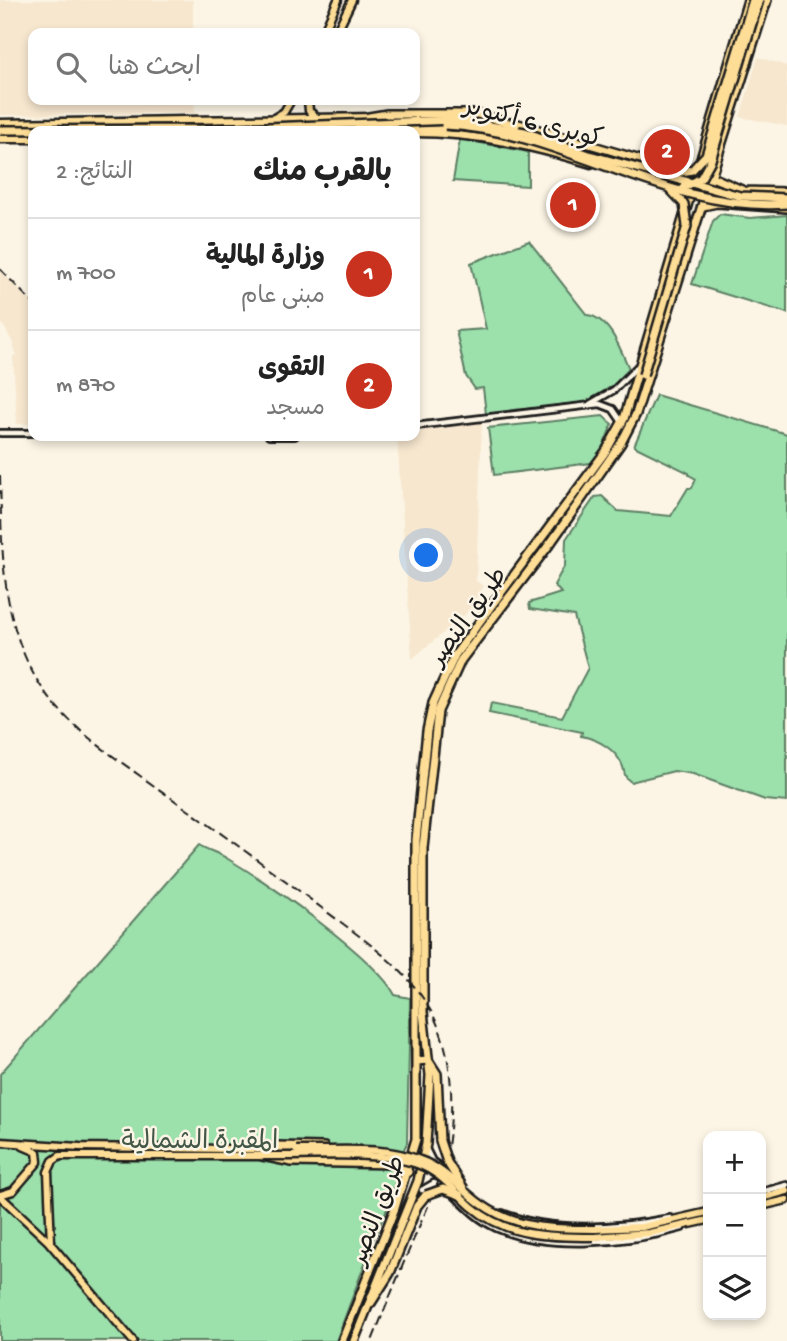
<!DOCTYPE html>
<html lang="ar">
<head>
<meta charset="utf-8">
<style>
  :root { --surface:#fff; --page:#f6f6f6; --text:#222; --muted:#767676; --line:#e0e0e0; --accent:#c8321e }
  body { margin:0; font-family:"Gochi Hand","Playpen Sans Arabic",sans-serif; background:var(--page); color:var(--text); direction:rtl }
  .controls { position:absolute; right:21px; bottom:21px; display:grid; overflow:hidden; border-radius:14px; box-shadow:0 4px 10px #0003 }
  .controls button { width:63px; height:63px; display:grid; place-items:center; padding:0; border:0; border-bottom:2px solid var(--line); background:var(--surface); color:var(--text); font:35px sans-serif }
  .you { position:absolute; left:427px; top:556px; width:24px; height:24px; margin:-18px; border:5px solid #fff; border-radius:50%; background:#1a73e8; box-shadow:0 0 0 10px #1a73e833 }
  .badge { display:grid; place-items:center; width:46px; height:46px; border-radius:50%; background:var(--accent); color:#fff; font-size:23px; font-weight:700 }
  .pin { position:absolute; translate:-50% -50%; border:4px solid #fff; box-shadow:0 2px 7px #0006 }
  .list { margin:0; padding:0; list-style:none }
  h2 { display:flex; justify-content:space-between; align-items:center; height:91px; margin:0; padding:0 28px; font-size:30px }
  h2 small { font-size:23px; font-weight:400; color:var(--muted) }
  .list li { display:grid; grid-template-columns:46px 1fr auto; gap:21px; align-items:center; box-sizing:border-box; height:112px; padding:0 28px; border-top:2px solid var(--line) }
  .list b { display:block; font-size:26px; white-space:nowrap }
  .list p { margin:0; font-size:23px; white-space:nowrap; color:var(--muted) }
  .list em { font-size:23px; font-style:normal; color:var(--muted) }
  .icon { flex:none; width:38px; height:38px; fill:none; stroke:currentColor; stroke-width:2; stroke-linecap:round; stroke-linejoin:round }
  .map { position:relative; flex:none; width:787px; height:1341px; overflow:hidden; direction:ltr }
  .search { position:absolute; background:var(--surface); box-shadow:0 4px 10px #0003; left:28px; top:28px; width:392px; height:77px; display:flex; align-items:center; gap:18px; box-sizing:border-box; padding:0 24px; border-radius:14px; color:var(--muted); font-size:26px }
  .panel { position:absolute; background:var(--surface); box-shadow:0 4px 10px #0003; left:28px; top:126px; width:392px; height:315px; border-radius:14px; direction:rtl }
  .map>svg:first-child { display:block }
  .built { fill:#f7e7cf }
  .green { fill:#9ce0ac; stroke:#5c7e64; stroke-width:2 }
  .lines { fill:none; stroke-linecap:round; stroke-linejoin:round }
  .minor-casing { stroke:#1c1c1c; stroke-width:10 }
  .major-casing { stroke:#1c1c1c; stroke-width:11 }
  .highway-casing { stroke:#1c1c1c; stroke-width:12 }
  .minor { stroke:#fcf5e5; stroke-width:4.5 }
  .major { stroke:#fedd96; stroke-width:6 }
  .highway { stroke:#fedd96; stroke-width:7 }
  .rail { stroke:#1c1c1c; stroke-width:2; stroke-dasharray:10 5; stroke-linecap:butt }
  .major-bridge-casing { stroke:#1c1c1c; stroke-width:11; stroke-linecap:butt }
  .highway-bridge-casing { stroke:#1c1c1c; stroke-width:12; stroke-linecap:butt }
  .major-bridge { stroke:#fedd96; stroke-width:6 }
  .highway-bridge { stroke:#fedd96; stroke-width:7 }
  .labels { text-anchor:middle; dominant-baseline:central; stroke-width:5; stroke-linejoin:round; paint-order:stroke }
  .street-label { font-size:26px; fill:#1c1c1c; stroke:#fcf5e5 }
  .park-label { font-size:26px; fill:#425747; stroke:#fcf5e5 }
</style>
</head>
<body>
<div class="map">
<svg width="787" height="1341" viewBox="0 0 787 1341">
  <rect width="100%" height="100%" fill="#fcf5e5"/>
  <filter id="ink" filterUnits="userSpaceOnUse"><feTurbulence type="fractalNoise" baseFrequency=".0143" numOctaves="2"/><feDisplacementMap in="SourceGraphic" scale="14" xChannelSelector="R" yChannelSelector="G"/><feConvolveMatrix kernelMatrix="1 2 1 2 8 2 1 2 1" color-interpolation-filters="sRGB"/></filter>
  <g filter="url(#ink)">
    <g class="built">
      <polygon points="0,0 193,0 193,33 33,33 33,100 194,100 195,113 0,115"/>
      <polygon points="758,57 787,66 787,126 740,117"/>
      <polygon points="0,270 33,303 33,424 17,424 13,356 16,355 13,343 0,320"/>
      <polygon points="482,421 476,581 484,586 466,614 412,659 397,436 415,436 415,431"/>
    </g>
    <g class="green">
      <polygon points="460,139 528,152 528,186 453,181"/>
      <polygon points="720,214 750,218 787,215 787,313 692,284 713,221"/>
      <path d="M529,241L587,315C610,317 622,353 630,371L594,401L486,414L483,388L475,389L466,376L456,331L486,329L471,263Z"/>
      <path d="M656,395L787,434V802L765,800L693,774L674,771L631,782C624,777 625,774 623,767C617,750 598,739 581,736L582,732L489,713L491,703L562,717L588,668L574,616L530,609L529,603L561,593L554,585L565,565L566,539L595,497L602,496L618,511L671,516L688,488H692L696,479L689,475V473L634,446Z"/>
      <polygon points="603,416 612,424 602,450 591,463 494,475 488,428"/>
      <path d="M199,845C209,851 219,853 228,859C267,882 376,958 395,995L410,998L407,1143L395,1168L397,1177L389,1205L365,1257L367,1258L336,1341H0V1074Z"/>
    </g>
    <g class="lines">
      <defs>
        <g id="minor">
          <polyline points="590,404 614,390 638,366"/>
          <polyline points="415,426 600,404 613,409 622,422"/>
          <polyline points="0,433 33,433"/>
          <polyline points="269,436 295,436"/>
          <polyline points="426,1149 432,1161 453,1176"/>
          <polyline points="422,1190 434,1183 448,1189"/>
          <polyline points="761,1192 787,1185"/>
          <path d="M454,1195C467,1208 479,1220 496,1228C546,1251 631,1243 682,1228"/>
          <path d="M502,1213C552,1233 619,1228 670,1218"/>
        </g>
        <g id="major">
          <polyline points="323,33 338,0"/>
          <polyline points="336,33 352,0"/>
          <polyline points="308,100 309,111 317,118"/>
          <polyline points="464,117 488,120"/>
          <polyline points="274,118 284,112 291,100"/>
          <polyline points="513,122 680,171"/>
          <polyline points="0,123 373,117"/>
          <path d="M415,133C476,133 533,146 591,164"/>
          <polyline points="0,139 33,139"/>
          <polyline points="0,1142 80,1147 296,1150"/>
          <polyline points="0,1195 13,1191 38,1162 37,1152 23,1146"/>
          <polyline points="0,1196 48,1241 133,1341"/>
          <polyline points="761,1198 787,1191"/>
          <polyline points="761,1206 787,1200"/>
          <polyline points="595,1229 642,1227 708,1212"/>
          <polyline points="594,1237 649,1233 708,1220"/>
          <polyline points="51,1244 48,1172 53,1161 60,1156 262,1156"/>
        </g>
        <g id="highway">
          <polyline points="369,117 387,114"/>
          <polyline points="361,131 457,127"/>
          <polyline points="0,134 33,134"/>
          <polyline points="712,177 744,191 787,192"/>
          <polyline points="703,206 717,203 787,208"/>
          <polyline points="417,1061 428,1060 437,1074 440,1141"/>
          <polyline points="264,1150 277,1146 324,1147"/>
          <polyline points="262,1156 292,1162 394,1164 408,1172"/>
          <polyline points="371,1303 390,1273 417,1206 426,1195"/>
          <polyline points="342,1341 395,1208 416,1139 416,840 427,731 433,703 455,655 606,451 624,419 748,0"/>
          <polyline points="354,1341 418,1181 426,1144 430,1075 423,1012 423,848 438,711 461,660 552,541 621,443 636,414 767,0"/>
        </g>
      </defs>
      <use href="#minor" class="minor-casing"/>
      <use href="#major" class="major-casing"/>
      <use href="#highway" class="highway-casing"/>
      <use href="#minor" class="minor"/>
      <use href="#major" class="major"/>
      <use href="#highway" class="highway"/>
      <g class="rail">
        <polyline points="0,269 33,303"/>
        <path d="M0,475C2,544 0,613 34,675C60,721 102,748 143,778C204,821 264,864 323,909C359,936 406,967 429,1008C452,1046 454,1096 449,1139C445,1174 428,1205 415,1236C400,1271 386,1306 372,1341"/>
      </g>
      <defs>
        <g id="major-bridge">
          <path d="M296,1150C336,1151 382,1145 420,1160C445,1169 460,1189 481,1204C516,1229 554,1229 595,1229"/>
          <path d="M262,1156C307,1157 377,1150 417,1164C442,1173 453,1190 472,1207C507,1237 550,1237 594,1237"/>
        </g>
        <g id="highway-bridge">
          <polyline points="387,114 477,114 516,125"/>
          <path d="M445,125C563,130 668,213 787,204"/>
          <polyline points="0,130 212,129 455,120 525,132 592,156 740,196 787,198"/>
          <polyline points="670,174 692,170 706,155 753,0"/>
          <polyline points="683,188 701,178 711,160 759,0"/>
          <polyline points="643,375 687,226 684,204 670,189"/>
          <polyline points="440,1141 447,1162 464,1189"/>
          <polyline points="426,1195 443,1189 460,1195"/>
        </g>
      </defs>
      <use href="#major-bridge" class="major-bridge-casing"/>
      <use href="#highway-bridge" class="highway-bridge-casing"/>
      <use href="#major-bridge" class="major-bridge"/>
      <use href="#highway-bridge" class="highway-bridge"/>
    </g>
  </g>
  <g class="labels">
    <g class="street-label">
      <text transform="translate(533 125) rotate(14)">كوبرى 6 أكتوبر</text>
      <text transform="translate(470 618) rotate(-54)">طريق النصر</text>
      <text transform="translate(380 1211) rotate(-69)">طريق النصر</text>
    </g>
    <g class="park-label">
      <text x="200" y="1143">المقبرة الشمالية</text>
    </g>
  </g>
</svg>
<div class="controls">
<button>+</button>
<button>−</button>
<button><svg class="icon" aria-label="layers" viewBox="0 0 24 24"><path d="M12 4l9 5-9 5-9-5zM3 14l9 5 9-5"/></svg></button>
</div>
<div class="you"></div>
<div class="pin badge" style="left:573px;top:205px">1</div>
<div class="pin badge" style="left:667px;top:152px">2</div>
<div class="search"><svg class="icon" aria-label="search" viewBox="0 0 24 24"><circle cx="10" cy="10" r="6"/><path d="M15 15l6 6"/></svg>ابحث هنا</div>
<section class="panel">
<h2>بالقرب منك<small>النتائج: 2</small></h2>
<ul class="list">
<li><span class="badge">1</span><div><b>وزارة المالية</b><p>مبنى عام</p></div><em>700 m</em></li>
<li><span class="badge">2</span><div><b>التقوى</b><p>مسجد</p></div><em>870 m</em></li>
</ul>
</section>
</div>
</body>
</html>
